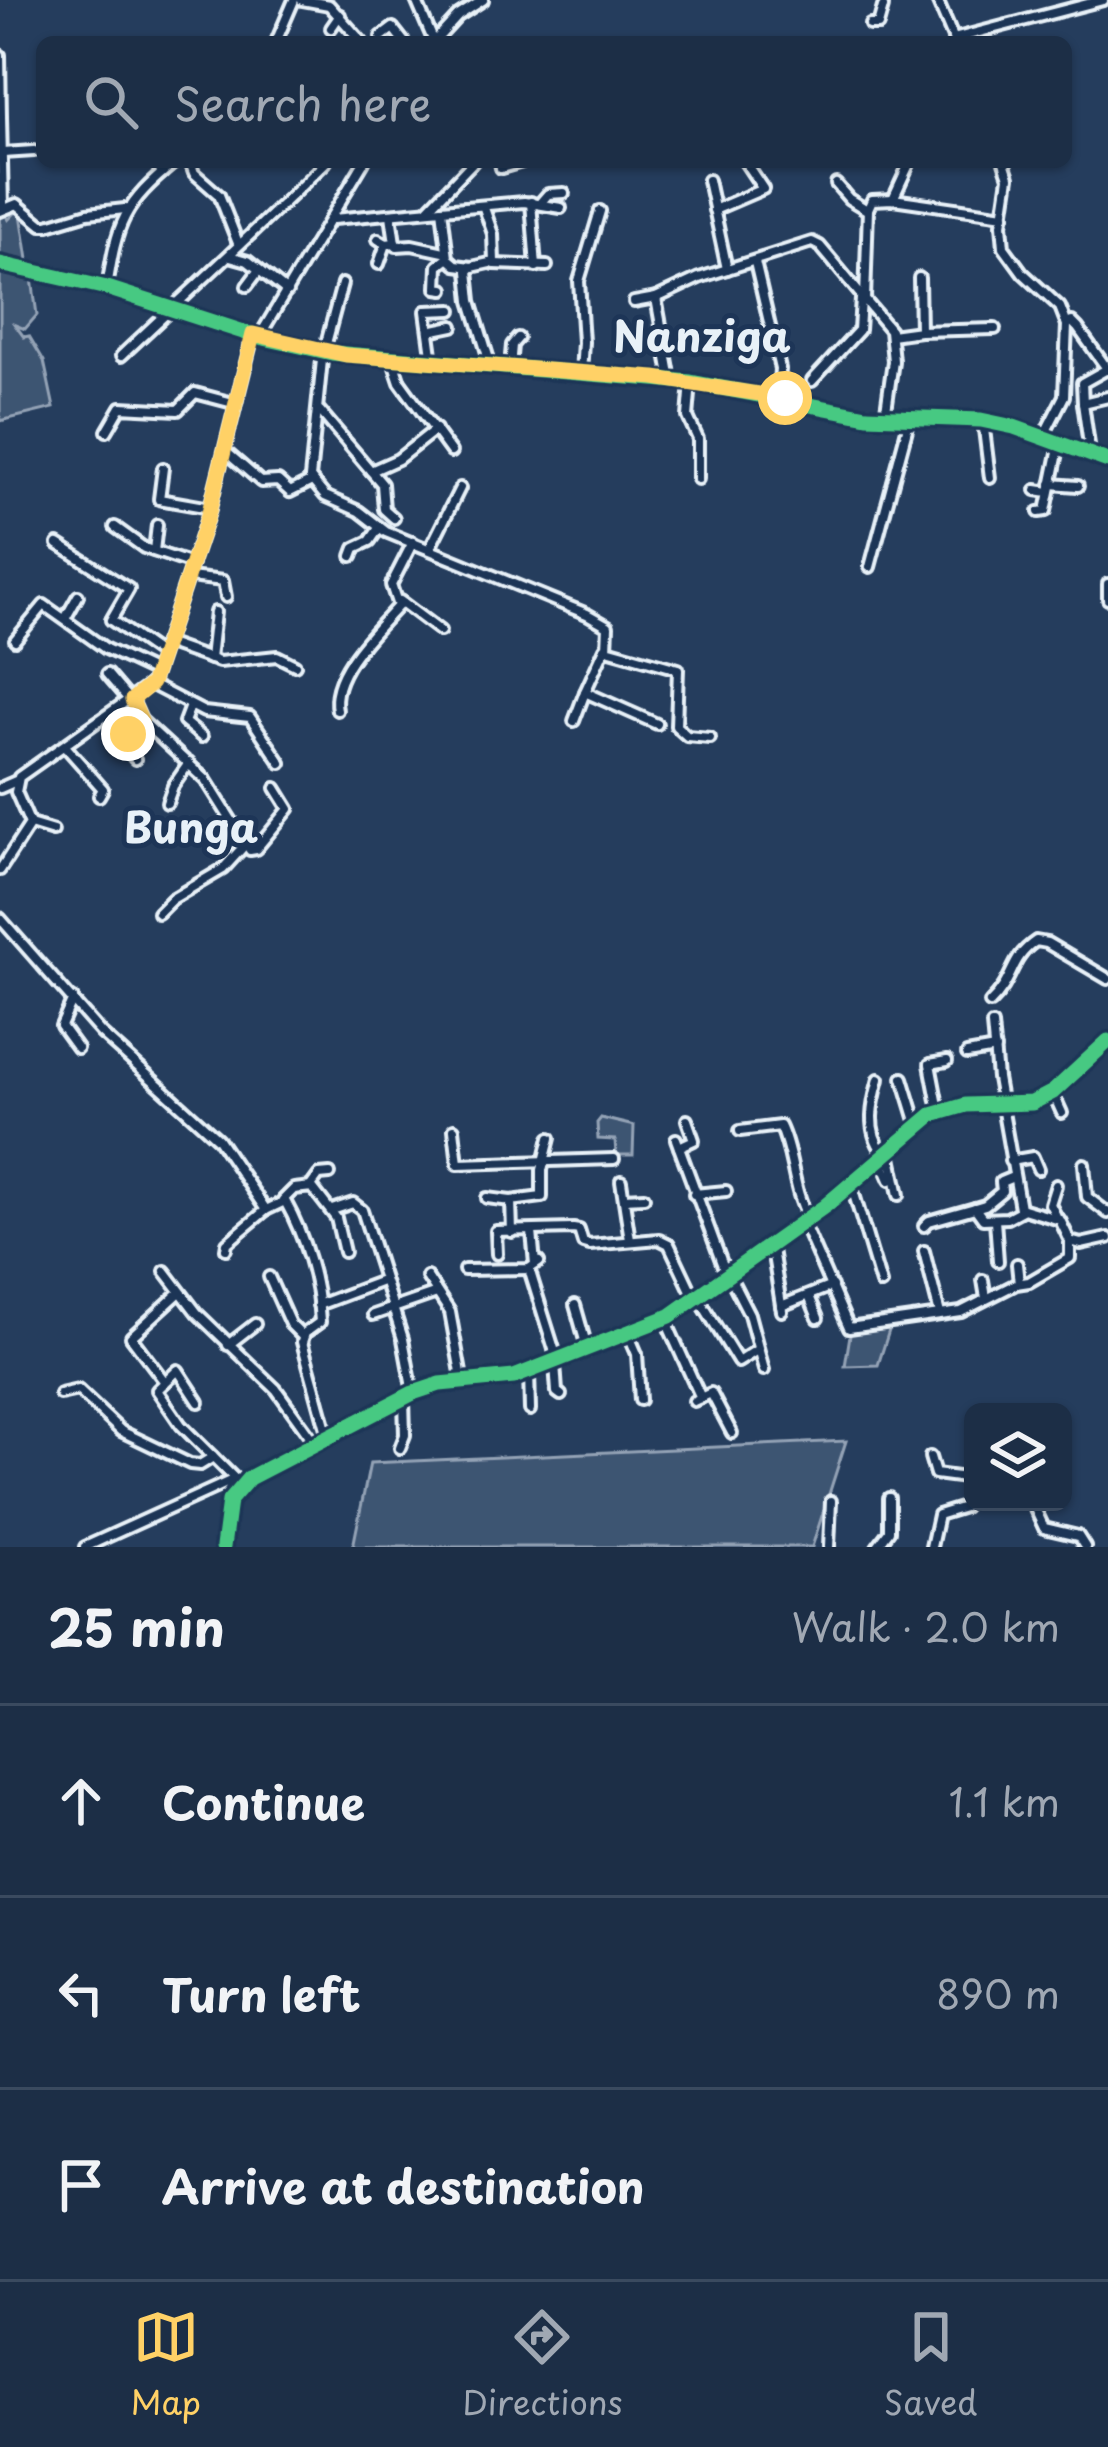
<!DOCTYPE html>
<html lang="en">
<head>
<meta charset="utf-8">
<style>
  :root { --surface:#1c2e46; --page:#293a51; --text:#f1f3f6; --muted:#a0a8b3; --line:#3a4a5f; --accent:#ffd166 }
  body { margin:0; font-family:"Playpen Sans",sans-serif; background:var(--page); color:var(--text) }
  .controls { position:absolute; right:36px; bottom:36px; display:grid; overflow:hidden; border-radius:18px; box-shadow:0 3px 9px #0004 }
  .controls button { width:108px; height:108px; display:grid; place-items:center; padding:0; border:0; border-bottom:3px solid var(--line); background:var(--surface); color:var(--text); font:60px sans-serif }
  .stop { position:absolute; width:36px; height:36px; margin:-27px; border:9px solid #ffd166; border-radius:50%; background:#fff }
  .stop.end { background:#ffd166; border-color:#fff; box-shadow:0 3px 12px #0008 }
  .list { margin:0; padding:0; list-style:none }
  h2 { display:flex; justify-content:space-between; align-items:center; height:156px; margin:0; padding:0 48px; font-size:51px }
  h2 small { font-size:39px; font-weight:400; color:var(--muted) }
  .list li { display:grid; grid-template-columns:78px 1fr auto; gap:36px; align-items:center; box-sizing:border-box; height:192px; padding:0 48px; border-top:3px solid var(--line) }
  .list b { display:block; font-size:45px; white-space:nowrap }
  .list em { font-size:39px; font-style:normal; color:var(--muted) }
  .icon { flex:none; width:66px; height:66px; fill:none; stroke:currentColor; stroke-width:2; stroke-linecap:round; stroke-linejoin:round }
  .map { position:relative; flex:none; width:1108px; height:1547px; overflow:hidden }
  .search { position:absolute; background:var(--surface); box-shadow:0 3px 9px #0004; left:36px; right:36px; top:36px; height:132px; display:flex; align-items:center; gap:30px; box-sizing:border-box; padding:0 42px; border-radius:18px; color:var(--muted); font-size:45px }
  .sheet { height:732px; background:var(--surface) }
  nav { display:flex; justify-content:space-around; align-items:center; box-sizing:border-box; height:168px; border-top:3px solid var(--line); background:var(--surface); font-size:33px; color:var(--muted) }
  nav a { display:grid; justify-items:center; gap:6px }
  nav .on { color:var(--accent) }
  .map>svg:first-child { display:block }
  .green { fill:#3e5472; stroke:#93a2b5; stroke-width:3 }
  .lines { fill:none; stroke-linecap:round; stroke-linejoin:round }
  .minor-casing { stroke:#e8f1f8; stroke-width:16 }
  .minor { stroke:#1d3557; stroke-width:8 }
  .cycleway-casing { stroke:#1d3557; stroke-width:22 }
  .cycleway { stroke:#46c982; stroke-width:15 }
  .route { stroke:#ffd166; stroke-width:15 }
  .labels { text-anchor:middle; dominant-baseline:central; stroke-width:10; stroke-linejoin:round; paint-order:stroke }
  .quarter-label { font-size:42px; font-weight:bold; fill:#e8f1f8; stroke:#1d3557 }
</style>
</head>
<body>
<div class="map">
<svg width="1108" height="1547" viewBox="0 0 1108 1547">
  <rect width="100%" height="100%" fill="#253d5d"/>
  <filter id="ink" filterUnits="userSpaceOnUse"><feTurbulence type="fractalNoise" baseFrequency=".00833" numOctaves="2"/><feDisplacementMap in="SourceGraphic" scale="24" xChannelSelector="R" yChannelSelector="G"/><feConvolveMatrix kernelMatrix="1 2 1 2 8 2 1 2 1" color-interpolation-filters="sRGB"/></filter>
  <g filter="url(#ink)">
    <g class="green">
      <polygon points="18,210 21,214 29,266 0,262 0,213 5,211 8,220"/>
      <polygon points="0,267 31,271 37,315 25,329 15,325 24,337 29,336 44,361 54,408 0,421"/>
      <polygon points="601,1118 634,1126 633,1155 616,1155 615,1140 598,1139 597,1123"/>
      <polygon points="892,1321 878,1365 845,1366 851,1329"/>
      <polygon points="846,1441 812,1547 353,1547 370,1463"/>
    </g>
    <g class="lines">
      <defs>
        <g id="minor">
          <polyline points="302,0 329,5 362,42"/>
          <polyline points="416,0 434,42"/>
          <polyline points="937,0 955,42"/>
          <polyline points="870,25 878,25 883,7"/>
          <polyline points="331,28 340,15"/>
          <polyline points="381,37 393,28 404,42"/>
          <polyline points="953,39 1103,0"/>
          <polyline points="276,42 294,0"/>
          <polyline points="434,42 458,16 483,0"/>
          <polyline points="0,55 1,117"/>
          <polyline points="1,117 3,207"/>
          <polyline points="3,153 34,151"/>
          <polyline points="155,162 162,173"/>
          <polyline points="190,162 194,173 219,195 238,243"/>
          <polyline points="500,162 501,168 522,162"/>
          <polyline points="1004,162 1009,177 1002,224 1004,247 1023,273 1060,307 1067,325 1064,396 1043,437"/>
          <polyline points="708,180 727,269"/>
          <polyline points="836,184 849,199 867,210"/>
          <polyline points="893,199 910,162"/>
          <polyline points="531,202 536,267"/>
          <polyline points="541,202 548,194 564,193"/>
          <polyline points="484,208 493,234 494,262 472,267 468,271 471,301 491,366"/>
          <polyline points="428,209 473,162"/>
          <polyline points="714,210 763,189 745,162"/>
          <polyline points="0,211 17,204 42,225 48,225 88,213 125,209"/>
          <polyline points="333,219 442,209"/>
          <polyline points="378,239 386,244 395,243 391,215"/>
          <polyline points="395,243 397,246 412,245 444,252"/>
          <polyline points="230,256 248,261 287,292"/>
          <polyline points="755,262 780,369 778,396"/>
          <polyline points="0,264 107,288 259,337 332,353 691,382 867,416 981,420 1014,427 1108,461"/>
          <polyline points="379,264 386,244"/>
          <polyline points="494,264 547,266"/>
          <polyline points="472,267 456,265 448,258 442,209 524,202 561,208"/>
          <polyline points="247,286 259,270"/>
          <path d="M107,288C117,222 123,205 175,162"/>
          <polyline points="444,289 437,288 438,266 447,259"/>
          <polyline points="865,299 868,209 872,200 893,199 1004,215"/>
          <polyline points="634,302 656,298"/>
          <polyline points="1067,324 1072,322 1078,328 1108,370"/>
          <polyline points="429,331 453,326"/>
          <polyline points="920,331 995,329"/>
          <polyline points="891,335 920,331 919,278"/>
          <polyline points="259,337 364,162"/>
          <polyline points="323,350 310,478 325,496 359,511 386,532 587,614 608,626 607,649 678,669 676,726 687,736 710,738"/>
          <polyline points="324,351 342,284"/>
          <path d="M121,356C190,291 258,229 326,162"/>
          <polyline points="392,358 400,382 451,452"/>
          <polyline points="433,362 426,311 452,310"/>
          <polyline points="510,367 512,345 518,338"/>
          <polyline points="581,373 583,342 579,281 600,211"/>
          <polyline points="671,380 656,298 699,278 812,242 820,246 890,330 893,361 885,417"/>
          <polyline points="812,381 859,330 861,299"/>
          <polyline points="691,382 688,417 698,439 698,479"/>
          <polyline points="1083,403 1082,383 1107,369"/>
          <polyline points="320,411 371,471 398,459 436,429"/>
          <polyline points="983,421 990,478"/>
          <polyline points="107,431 121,407 178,410 195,393 233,403"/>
          <polyline points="225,451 261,482 278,481 290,492 312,481"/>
          <polyline points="1090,452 1083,403 1108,397"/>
          <polyline points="163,468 159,499 210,508"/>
          <polyline points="371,471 382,484 384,509 394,518"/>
          <polyline points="1051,484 1078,486"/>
          <polyline points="1036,490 1049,492"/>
          <polyline points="1039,512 1046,511 1060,443"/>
          <polyline points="115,527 144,548 192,564"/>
          <polyline points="58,544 129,589 111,620 161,655"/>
          <polyline points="430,548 460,488"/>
          <polyline points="154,551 157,525"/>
          <polyline points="352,556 355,548 370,541 379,528"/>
          <polyline points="870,567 910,418"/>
          <polyline points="190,577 223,581 226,597"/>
          <polyline points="1108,584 1108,599"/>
          <polyline points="400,601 440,631"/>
          <polyline points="65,619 78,596"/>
          <polyline points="15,640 44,605 106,649 155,672"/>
          <polyline points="165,643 219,662 277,656 295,665"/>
          <polyline points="605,648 585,692 657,724"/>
          <polyline points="210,659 215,612"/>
          <polyline points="107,674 130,701"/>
          <polyline points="150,684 204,712 250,717 281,763"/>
          <polyline points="132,700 141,720 121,742 135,759"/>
          <polyline points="190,706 184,722 202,737"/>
          <path d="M337,710C329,674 376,630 398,606L391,585L413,542"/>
          <polyline points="141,720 206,780 250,850 256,849 289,809 276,788"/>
          <polyline points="574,721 585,692"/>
          <polyline points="65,746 103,789 99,796"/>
          <polyline points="0,788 16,781"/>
          <polyline points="167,803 173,786 189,763"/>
          <polyline points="30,824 53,831"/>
          <polyline points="0,870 30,824 16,792 19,777 152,683 209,512 253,335"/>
          <polyline points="158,913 172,899 223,869 244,846"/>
          <polyline points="0,918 101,1033 218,1139 266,1210"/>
          <polyline points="73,999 61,1026 77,1048"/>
          <path d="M990,1003C1016,978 1008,960 1036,941L1047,943L1108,979"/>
          <polyline points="967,1054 995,1049"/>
          <polyline points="903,1078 917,1124"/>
          <path d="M879,1079C872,1104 866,1130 883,1152"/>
          <polyline points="1053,1093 1062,1113"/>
          <polyline points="939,1111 930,1064 947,1061"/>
          <polyline points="454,1129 458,1164 614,1159"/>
          <path d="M740,1131L780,1126C794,1155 792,1188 808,1217"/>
          <polyline points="676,1139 726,1274"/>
          <polyline points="679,1147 694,1140 687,1120"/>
          <polyline points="889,1148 899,1195"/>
          <polyline points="879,1155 890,1180"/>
          <polyline points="1010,1161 1033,1157 1038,1169"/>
          <polyline points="1084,1164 1087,1197 1108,1213"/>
          <polyline points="1013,1177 1001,1182 1002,1191 985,1205 975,1208 983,1219 1007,1218 1022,1210"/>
          <polyline points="621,1181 630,1240"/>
          <polyline points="851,1184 881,1284"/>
          <polyline points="1056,1185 1050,1204 1056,1216"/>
          <polyline points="311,1186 319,1175 330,1174"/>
          <polyline points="694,1194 726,1191"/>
          <polyline points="487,1198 511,1201 542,1197 542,1170 550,1138"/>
          <polyline points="624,1198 644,1197"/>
          <polyline points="283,1200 294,1189 312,1187 336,1218 344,1252"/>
          <polyline points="511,1201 512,1232"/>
          <polyline points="332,1210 353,1203 362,1210 403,1339 413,1393"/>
          <polyline points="802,1220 849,1328 961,1312 1016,1284 1029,1282 1070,1258 1070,1241 1060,1220 1020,1208 997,1078 992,1025"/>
          <polyline points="995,1220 998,1261"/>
          <polyline points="924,1226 929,1221 975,1208"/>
          <polyline points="532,1232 535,1264"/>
          <polyline points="1070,1241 1081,1244 1108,1238"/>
          <polyline points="771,1243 782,1311"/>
          <path d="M226,1249L227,1243L266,1210L285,1201C305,1237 318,1281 320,1322L305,1333L302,1342L328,1436"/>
          <polyline points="924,1251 940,1314"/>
          <polyline points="497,1254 496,1231 573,1229 579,1230 583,1243 590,1245 659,1239 669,1244 695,1299"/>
          <polyline points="1017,1264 1019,1283"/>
          <polyline points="529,1269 554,1349 557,1392 561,1395"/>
          <polyline points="464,1270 529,1269 539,1262"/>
          <polyline points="165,1271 197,1313 276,1389 315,1443"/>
          <polyline points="728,1273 749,1314 764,1370"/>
          <polyline points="269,1277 290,1324 303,1337"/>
          <polyline points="427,1277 450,1312 463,1384"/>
          <polyline points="983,1280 986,1298"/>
          <polyline points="809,1296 818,1318"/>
          <polyline points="698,1297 738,1362 757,1350"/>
          <polyline points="318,1305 382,1281"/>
          <polyline points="575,1305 588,1351"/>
          <polyline points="781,1306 832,1286"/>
          <polyline points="373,1315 437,1293"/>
          <polyline points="665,1319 701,1398"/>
          <polyline points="628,1333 637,1354 640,1400"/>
          <polyline points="228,1345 255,1324"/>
          <polyline points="529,1371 530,1410"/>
          <polyline points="165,1382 131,1337 180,1292"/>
          <polyline points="60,1394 78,1390 121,1431 190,1464 200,1465 213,1457"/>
          <polyline points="694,1401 711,1393 732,1433"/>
          <polyline points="199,1402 178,1370 157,1390 181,1425 241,1485"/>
          <polyline points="400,1448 405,1435 404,1398"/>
          <polyline points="930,1457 935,1474 973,1479"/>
          <polyline points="1032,1502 1044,1528 1078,1536 1085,1547"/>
          <polyline points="85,1547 235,1479"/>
          <polyline points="223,1547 229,1501 249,1478 413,1393 440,1384 514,1377 670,1316 825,1206 932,1115 966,1105 1032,1103 1053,1092 1108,1041"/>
          <polyline points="829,1547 831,1501"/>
          <polyline points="877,1547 889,1531 889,1498"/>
          <polyline points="931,1547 938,1515 964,1507"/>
        </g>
      </defs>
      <use href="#minor" class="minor-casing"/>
      <use href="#minor" class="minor"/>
      <defs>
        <g id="cycleway">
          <polyline points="0,264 107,288 259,337 332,353 691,382 867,416 981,420 1014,427 1108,461"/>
          <polyline points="223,1547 229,1501 249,1478 413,1393 440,1384 514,1377 670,1316 825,1206 932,1115 966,1105 1032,1103 1053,1092 1108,1041"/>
        </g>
      </defs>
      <use href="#cycleway" class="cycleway-casing"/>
      <use href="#cycleway" class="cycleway"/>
    </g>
  </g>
  <g class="lines" filter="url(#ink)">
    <polyline class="route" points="128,734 141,721 132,700 152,683 209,512 253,334 346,355 655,378 785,398"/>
  </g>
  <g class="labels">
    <g class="quarter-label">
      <text x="702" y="334">Nanziga</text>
      <text x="191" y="825">Bunga</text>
    </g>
  </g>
</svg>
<div class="controls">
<button><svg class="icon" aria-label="layers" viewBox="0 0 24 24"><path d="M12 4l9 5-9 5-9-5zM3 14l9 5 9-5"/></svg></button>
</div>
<div class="stop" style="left:785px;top:398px"></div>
<div class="stop end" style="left:128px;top:734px"></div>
<div class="search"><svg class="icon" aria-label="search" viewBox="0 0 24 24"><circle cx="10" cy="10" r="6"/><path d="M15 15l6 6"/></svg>Search here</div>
</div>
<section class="sheet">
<h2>25 min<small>Walk · 2.0 km</small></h2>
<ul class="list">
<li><svg class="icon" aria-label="ahead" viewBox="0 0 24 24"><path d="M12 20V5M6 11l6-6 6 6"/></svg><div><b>Continue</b></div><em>1.1 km</em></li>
<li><svg class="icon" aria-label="left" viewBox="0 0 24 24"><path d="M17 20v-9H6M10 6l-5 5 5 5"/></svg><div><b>Turn left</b></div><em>890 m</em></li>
<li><svg class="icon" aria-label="arrive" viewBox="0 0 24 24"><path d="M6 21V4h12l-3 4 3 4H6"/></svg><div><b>Arrive at destination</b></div></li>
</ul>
</section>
<nav>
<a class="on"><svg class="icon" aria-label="map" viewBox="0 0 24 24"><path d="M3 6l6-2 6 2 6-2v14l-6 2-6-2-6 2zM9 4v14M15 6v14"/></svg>Map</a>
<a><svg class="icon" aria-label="directions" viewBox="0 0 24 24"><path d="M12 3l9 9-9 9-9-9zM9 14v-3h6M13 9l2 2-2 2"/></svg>Directions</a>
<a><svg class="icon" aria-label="saved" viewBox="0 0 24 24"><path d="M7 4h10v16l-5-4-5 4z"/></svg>Saved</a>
</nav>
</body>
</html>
